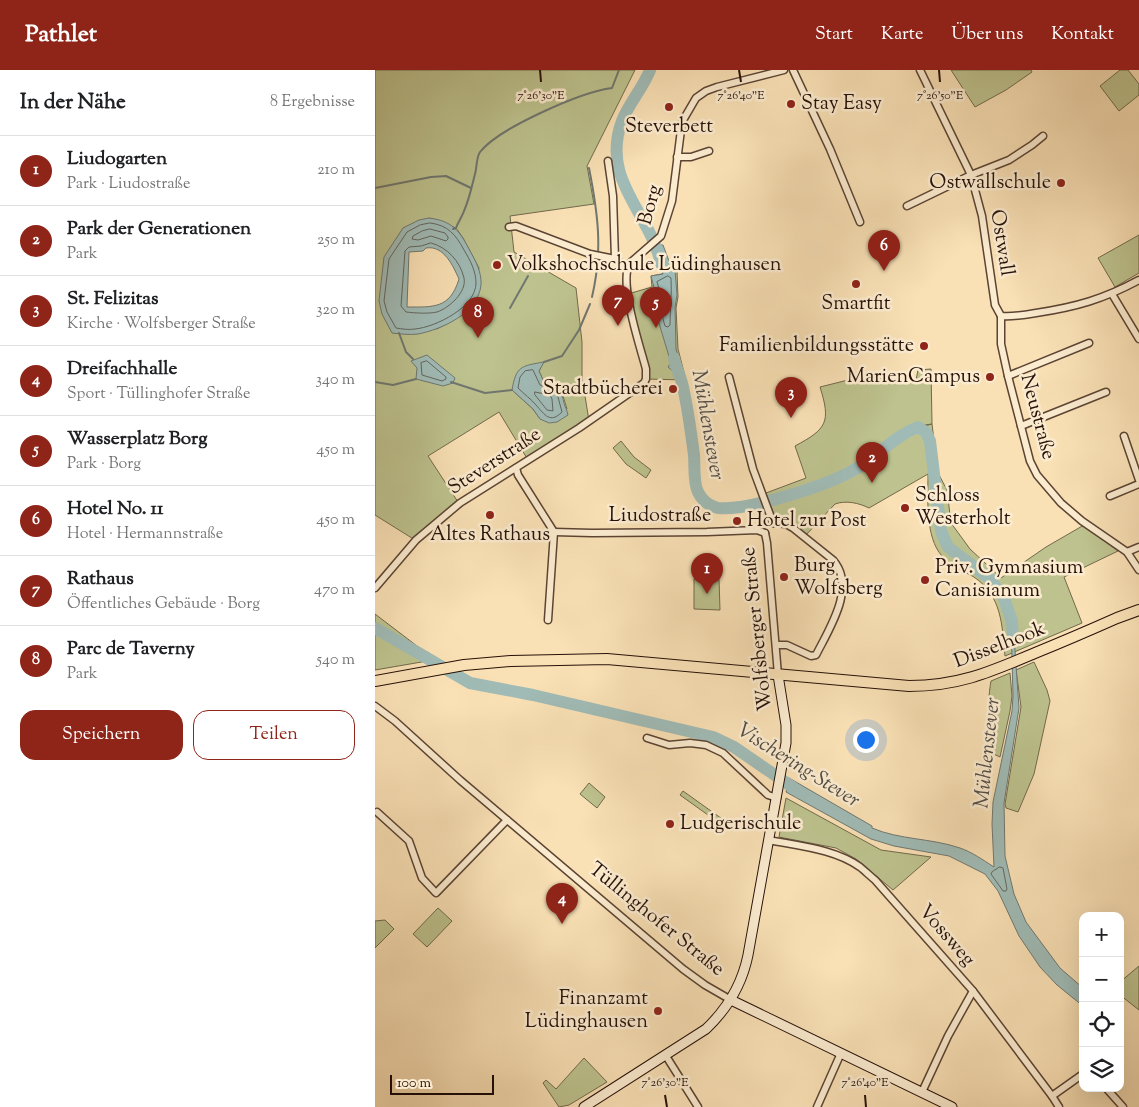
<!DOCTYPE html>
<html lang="de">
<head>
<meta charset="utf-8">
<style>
  :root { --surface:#fff; --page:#f2f2f2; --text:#202124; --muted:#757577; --line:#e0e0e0; --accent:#8f2418 }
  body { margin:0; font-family:"Sorts Mill Goudy",serif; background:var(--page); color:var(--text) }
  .controls { position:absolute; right:15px; bottom:15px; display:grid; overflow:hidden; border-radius:10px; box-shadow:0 5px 20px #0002 }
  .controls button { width:45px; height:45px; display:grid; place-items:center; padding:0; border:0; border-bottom:1px solid var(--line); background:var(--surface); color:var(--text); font:25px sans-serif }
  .scale { position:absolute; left:15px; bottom:12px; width:104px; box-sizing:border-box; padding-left:5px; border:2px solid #261008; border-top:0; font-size:14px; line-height:18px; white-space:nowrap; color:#261008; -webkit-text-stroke:4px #fbebcf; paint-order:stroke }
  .you { position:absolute; left:490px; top:669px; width:18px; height:18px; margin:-12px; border:4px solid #fff; border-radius:50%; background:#1a73e8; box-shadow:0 0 0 8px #1a73e833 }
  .badge { display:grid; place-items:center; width:32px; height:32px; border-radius:50%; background:var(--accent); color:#fff; font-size:16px; font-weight:700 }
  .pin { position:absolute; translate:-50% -41px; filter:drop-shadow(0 1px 2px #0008) }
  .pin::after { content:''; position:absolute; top:26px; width:18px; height:15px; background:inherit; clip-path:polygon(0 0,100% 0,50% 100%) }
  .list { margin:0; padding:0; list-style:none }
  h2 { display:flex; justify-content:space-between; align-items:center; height:65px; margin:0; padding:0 20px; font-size:21px }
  h2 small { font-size:16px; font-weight:400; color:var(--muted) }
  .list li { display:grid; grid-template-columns:32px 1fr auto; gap:15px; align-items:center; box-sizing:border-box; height:70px; padding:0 20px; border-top:1px solid var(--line) }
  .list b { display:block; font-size:19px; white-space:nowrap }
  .list p { margin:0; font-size:16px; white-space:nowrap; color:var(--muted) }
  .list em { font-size:16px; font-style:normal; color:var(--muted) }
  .actions { display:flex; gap:10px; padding:15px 20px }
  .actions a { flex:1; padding:11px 0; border:1px solid var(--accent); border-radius:15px; text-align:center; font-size:18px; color:var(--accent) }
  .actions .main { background:var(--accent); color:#fff }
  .icon { flex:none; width:28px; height:28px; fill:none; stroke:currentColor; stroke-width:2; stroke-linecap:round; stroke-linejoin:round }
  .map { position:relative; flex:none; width:764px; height:1037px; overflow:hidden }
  header { display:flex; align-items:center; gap:30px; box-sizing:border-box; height:70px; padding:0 25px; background:var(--accent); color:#fff }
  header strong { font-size:24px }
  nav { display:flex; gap:28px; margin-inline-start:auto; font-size:18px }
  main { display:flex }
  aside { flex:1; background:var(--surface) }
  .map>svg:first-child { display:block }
  .green { fill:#bdc28e; stroke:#72694b; fill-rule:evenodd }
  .water { fill:#a0bbb6; stroke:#6f7770; fill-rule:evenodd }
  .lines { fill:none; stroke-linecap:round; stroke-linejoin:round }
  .shore { stroke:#63665f; stroke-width:1 }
  .stream { stroke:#6f7770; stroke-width:2 }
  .river { stroke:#a0bbb6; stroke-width:12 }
  .minor-casing { stroke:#5b4433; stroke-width:9 }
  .secondary-casing { stroke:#261008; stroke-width:11 }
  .primary-casing { stroke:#261008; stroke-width:12 }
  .minor { stroke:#fbebcf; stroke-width:6 }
  .secondary { stroke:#fbebcf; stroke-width:9 }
  .primary { stroke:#f9e0b5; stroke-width:10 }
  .ticks { fill:none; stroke:#261008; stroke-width:2 }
  .poi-dot { fill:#8f2418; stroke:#fbebcf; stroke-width:2 }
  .labels { text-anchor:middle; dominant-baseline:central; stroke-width:5; stroke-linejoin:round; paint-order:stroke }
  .poi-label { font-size:20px; fill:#261008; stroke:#fbebcf; text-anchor:start }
  .street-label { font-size:20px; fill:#261008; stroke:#fbebcf }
  .water-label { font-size:21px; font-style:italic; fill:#514c45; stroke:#fbebcf }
  .ticks-label { font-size:12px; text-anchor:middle; fill:#261008; stroke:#fbebcf; stroke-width:5; stroke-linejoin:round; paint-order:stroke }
</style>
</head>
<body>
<header>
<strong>Pathlet</strong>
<nav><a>Start</a><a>Karte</a><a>Über uns</a><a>Kontakt</a></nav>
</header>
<main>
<aside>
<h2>In der Nähe<small>8 Ergebnisse</small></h2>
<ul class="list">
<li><span class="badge">1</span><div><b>Liudogarten</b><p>Park · Liudostraße</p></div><em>210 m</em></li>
<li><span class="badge">2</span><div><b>Park der Generationen</b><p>Park</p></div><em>250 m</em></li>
<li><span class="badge">3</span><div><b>St. Felizitas</b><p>Kirche · Wolfsberger Straße</p></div><em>320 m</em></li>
<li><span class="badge">4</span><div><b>Dreifachhalle</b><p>Sport · Tüllinghofer Straße</p></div><em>340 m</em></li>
<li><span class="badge">5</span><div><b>Wasserplatz Borg</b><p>Park · Borg</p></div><em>450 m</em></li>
<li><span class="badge">6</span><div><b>Hotel No. 11</b><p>Hotel · Hermannstraße</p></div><em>450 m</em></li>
<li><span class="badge">7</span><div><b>Rathaus</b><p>Öffentliches Gebäude · Borg</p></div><em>470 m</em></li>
<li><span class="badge">8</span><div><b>Parc de Taverny</b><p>Park</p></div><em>540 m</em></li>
</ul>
<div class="actions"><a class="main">Speichern</a><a>Teilen</a></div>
</aside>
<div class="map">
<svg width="764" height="1037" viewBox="0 0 764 1037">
  <rect width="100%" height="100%" fill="#f9e0b5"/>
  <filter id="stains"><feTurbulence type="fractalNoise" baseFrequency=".004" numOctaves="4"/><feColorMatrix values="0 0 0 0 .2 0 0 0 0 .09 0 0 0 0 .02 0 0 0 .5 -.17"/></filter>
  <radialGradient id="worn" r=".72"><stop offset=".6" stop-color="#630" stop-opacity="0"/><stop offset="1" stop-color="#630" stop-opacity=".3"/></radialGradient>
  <g class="green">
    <path d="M0,0H260L212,96L219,134L135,146L139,182L201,218L207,272V307L214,351L153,390L124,342L53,386L83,432L40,470L0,445ZM54,148L81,158L88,168L104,198L96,237L81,248L62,259L4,231ZM168,293L164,301L169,312L188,326L192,339L165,349L158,339L137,320Z"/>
    <polygon points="576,0 656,0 657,2 631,20 600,37"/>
    <polygon points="745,0 753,0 764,14 764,25 744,41 725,16"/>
    <polygon points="764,165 764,203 740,217 723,188"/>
    <polygon points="302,201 303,227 301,238 303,279 311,310 271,309 253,224 277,217 276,206"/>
    <path d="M556,299L557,354L563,403L572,420L576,453L595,479L626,508L671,477L709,455L743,481L689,507L707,553L630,586C627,555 627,526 599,507C590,502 573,494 567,486C550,467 553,429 553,404L494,438C484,433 471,430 460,434L430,466L402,451L394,432L448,416L477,403L500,390L528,365L543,358L557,354L542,356L526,362L497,387L474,401L446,413L393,429L391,423L431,408L420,376C452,359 456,352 445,317L493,305L541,310L543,300Z"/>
    <polygon points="246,371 259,387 276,400 271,408 251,394 238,378"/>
    <polygon points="319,509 344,509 345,540 319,539"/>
    <polygon points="0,544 42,576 64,589 0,600"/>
    <polygon points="659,592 672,620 675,631 659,704 643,742 631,738 630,734 646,637 641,600"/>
    <path d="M635,603L637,626L635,641L625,687L612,681L620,654C611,646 614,622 616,611Z"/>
    <polygon points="214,713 230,727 222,738 205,724"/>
    <polygon points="308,721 357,756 354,760 305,725"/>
    <polygon points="411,728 506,780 556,787 518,820 481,789 461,778 404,767"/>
    <polygon points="63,838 77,851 52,877 38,864"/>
    <polygon points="10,850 19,859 0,878 0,851"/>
    <polygon points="764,896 764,940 745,925 745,912"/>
    <polygon points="209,988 232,1012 194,1035 184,1037 168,1013 171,1010 181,1019"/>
  </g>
  <g class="water">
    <path d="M54,148C77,151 84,160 94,179C100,190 107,202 106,215C103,243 68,259 43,264C35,265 25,264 17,263L7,244L4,231L9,187L28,158L44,150ZM51,178C69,175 78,196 84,209C75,239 58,237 32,237L34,182L48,181Z"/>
    <polygon points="286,175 288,175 294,191 300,200 302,225 300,237 301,279 308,302 305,302 305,304 301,304 293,297 296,293 283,250 282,229 276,206 288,204 281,180"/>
    <polygon points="52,285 80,308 78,313 68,316 41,309 42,298 36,291"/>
    <path d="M169,292L164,301L169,312C183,313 186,320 189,333C190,337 192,340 193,345L182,352L174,353L165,349L158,339L137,320C141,296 146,296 169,292Z"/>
    <path d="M636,552H638L644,638L629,733L630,786L639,824L651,852L685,898L708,918V936L682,915L665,897L644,866L623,821L610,804L574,786L519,776L496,769L411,722L414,708L497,756V758C525,770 556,768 585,778C597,782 608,790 619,797L617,754L618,732L637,641L638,626Z"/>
  </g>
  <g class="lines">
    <g class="shore">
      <path d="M55,153C73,155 81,165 89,180C95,190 101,201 101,213C101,237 61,257 40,259C34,260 27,259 21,258L12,242L9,231L14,189L32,162L45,155Z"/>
      <polygon points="55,159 70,163 73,167 73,169 71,171 56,166 43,170 37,169 38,166 47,161"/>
      <path d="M56,173C72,177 85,191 89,208C92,222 74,238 62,242C53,244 40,243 31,242L26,236L30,181L34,177L46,176Z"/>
      <path d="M293,206L296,208C297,224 295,239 295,255L293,257L290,256L288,249L287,228L282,212Z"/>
      <polygon points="52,291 71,307 71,309 67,311 47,305 46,293"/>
      <path d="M158,300L165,315L179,320L183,327L187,342C175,354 170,345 161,335C156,329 149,324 143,318L145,307L150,301Z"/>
      <polygon points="160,322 175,325 177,329 178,341 172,340 160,325"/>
      <polygon points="625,797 628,798 632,819 631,821 628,821 616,804 617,802"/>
    </g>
    <g class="stream">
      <path d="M214,98C223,144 228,180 217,227"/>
      <polyline points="0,118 56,107 71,106 96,118"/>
      <path d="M78,159L81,158C83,152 87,147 89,141C94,130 97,116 100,104C102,98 101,88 105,82C124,58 206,22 237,18L244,0"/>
      <polyline points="135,238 153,206"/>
      <polyline points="24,263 31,282 38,289"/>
      <polyline points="169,292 187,286 204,260 215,234"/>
      <polyline points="0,312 18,315 41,309"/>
      <polyline points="76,312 110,323 137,320"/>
    </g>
    <g class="river">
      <path d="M275,0C268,18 254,33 247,51C225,110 275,142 286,194"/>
      <path d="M299,288C301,298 306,307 308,317C313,339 316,362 319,385C320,396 318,412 323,422C327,430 334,436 343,438C373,441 450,416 477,401C502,388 517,367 543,357L551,362L555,371L566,461L573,477L615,509L629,528L637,552L638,569"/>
      <polyline points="0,558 95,613 158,625 338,667 359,677 426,723"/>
    </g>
    <defs>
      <g id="minor">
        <polyline points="418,0 455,79 485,152"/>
        <polyline points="545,0 596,105 607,146 620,235 626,246"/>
        <polyline points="302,87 316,87 334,81"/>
        <polyline points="233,91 238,126 240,189"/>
        <polyline points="532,136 596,105 634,90 657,75 668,66"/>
        <polyline points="134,157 141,156 215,184 240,189 253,197"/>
        <polyline points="737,224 764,269"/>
        <polyline points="626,246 626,274 633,306 655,391 662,405 686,433 707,451 752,482 764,500"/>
        <path d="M626,246C638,247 650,245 661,243C701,237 729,229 764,210"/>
        <polyline points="633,306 714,273"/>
        <polyline points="354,307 378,399 398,453"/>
        <polyline points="646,356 731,322"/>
        <polyline points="749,366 764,410"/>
        <polyline points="141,398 143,405 179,462 173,550"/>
        <polyline points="735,426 764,414"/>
        <path d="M398,453L411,454L418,458L458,490C482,517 454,559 441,585L436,586L412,575H401"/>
        <polyline points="179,462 217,463 332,462 382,460 390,463"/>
        <polyline points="390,463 392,473 403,605"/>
        <polyline points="752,482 764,477"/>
        <path d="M0,518L41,470L85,433L204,358L269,313L271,309V299C265,276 243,211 255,193L286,166L297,131L307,52L321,28L331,21L342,17L409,0"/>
        <polyline points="0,636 20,651 85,710 308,899 330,915 356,930"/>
        <polyline points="272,668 294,675 315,673 331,675 348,683 393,725 402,728"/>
        <polyline points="2,742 34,771 47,808 61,823 132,750"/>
        <path d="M394,770C424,776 460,779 485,797C490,801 495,806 500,810L598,921L677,1026L684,1037"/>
        <polyline points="291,986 323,1037"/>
        <polyline points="731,1018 748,1037"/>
        <polyline points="547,1022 573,966 598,921"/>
        <polyline points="677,1026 708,1004"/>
        <polyline points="442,1037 466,983"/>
      </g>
      <g id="secondary">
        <polyline points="356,930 577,1037"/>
        <path d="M209,1037L331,959C353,938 367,915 373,885L411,673V655L403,605"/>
      </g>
      <path id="primary" d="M0,611L89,595L136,591L232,589L534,616C584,616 615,602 660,583C687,572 715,560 742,548L764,540"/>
    </defs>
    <use href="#minor" class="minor-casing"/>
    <use href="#secondary" class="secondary-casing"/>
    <use href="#primary" class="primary-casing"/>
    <use href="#minor" class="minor"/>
    <use href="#secondary" class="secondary"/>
    <use href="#primary" class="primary"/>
  </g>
  <path class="ticks" d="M165,0L166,12M364,0L366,12M564,0L565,12M290,1025L292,1037M490,1025L491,1037"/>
  <g class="poi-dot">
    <circle cx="416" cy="34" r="5"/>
    <circle cx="294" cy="37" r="5"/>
    <circle cx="686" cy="113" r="5"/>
    <circle cx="122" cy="195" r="5"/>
    <circle cx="481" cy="214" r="5"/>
    <circle cx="549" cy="276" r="5"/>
    <circle cx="615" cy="307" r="5"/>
    <circle cx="298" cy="319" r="5"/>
    <circle cx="530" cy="438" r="5"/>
    <circle cx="115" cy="445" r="5"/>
    <circle cx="362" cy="451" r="5"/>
    <circle cx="409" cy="507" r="5"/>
    <circle cx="550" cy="510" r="5"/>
    <circle cx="295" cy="754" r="5"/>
    <circle cx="283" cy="941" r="5"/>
  </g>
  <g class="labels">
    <g class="poi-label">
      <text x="426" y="34">Stay Easy</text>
      <text x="294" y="57" text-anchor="middle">Steverbett</text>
      <text x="676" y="113" text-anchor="end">Ostwallschule</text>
      <text x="132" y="195">Volkshochschule Lüdinghausen</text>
      <text x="481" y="234" text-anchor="middle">Smartfit</text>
      <text x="539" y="276" text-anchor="end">Familienbildungsstätte</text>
      <text x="605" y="307" text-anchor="end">MarienCampus</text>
      <text x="288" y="319" text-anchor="end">Stadtbücherei</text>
      <text x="540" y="426">Schloss<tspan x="540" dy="23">Westerholt</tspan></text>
      <text x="372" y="451">Hotel zur Post</text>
      <text x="115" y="465" text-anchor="middle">Altes Rathaus</text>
      <text x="419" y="496">Burg<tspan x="419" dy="23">Wolfsberg</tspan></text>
      <text x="560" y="498">Priv. Gymnasium<tspan x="560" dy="23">Canisianum</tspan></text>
      <text x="305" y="754">Ludgerischule</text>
      <text x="273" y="929" text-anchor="end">Finanzamt<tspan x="273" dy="23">Lüdinghausen</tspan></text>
    </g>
    <g class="street-label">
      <text transform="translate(276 135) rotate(-75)">Borg</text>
      <text transform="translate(626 173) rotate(81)">Ostwall</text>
      <text transform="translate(662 347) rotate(75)">Neustraße</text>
      <text transform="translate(120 392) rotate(-33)">Steverstraße</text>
      <text x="285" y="446">Liudostraße</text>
      <text transform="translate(383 559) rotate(-96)">Wolfsberger Straße</text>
      <text transform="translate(625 576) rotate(-21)">Disselhook</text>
      <text transform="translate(281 850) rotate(39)">Tüllinghofer Straße</text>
      <text transform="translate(571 866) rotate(49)">Vossweg</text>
    </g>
    <g class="water-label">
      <text transform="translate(332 355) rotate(80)">Mühlenstever</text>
      <text transform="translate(613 683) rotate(-84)">Mühlenstever</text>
      <text transform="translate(423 696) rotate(32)">Vischering-Stever</text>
    </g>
  </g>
  <g class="ticks-label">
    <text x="166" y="29">7°26'30"E</text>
    <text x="366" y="29">7°26'40"E</text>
    <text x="565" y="29">7°26'50"E</text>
    <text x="290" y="1016">7°26'30"E</text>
    <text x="490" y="1016">7°26'40"E</text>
  </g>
  <rect width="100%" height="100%" filter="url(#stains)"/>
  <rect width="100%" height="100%" fill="url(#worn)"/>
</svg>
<div class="controls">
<button>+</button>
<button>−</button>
<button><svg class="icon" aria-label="locate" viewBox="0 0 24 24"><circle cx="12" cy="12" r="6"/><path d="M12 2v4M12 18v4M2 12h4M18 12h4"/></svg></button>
<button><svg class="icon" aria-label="layers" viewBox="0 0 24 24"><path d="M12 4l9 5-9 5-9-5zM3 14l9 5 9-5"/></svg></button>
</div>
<div class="scale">100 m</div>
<div class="you"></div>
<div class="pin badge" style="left:332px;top:524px">1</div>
<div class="pin badge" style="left:497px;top:413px">2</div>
<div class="pin badge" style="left:416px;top:348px">3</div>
<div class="pin badge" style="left:187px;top:854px">4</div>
<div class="pin badge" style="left:281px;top:258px">5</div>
<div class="pin badge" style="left:509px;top:201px">6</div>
<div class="pin badge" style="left:243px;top:256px">7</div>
<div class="pin badge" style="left:103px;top:268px">8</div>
</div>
</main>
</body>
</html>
